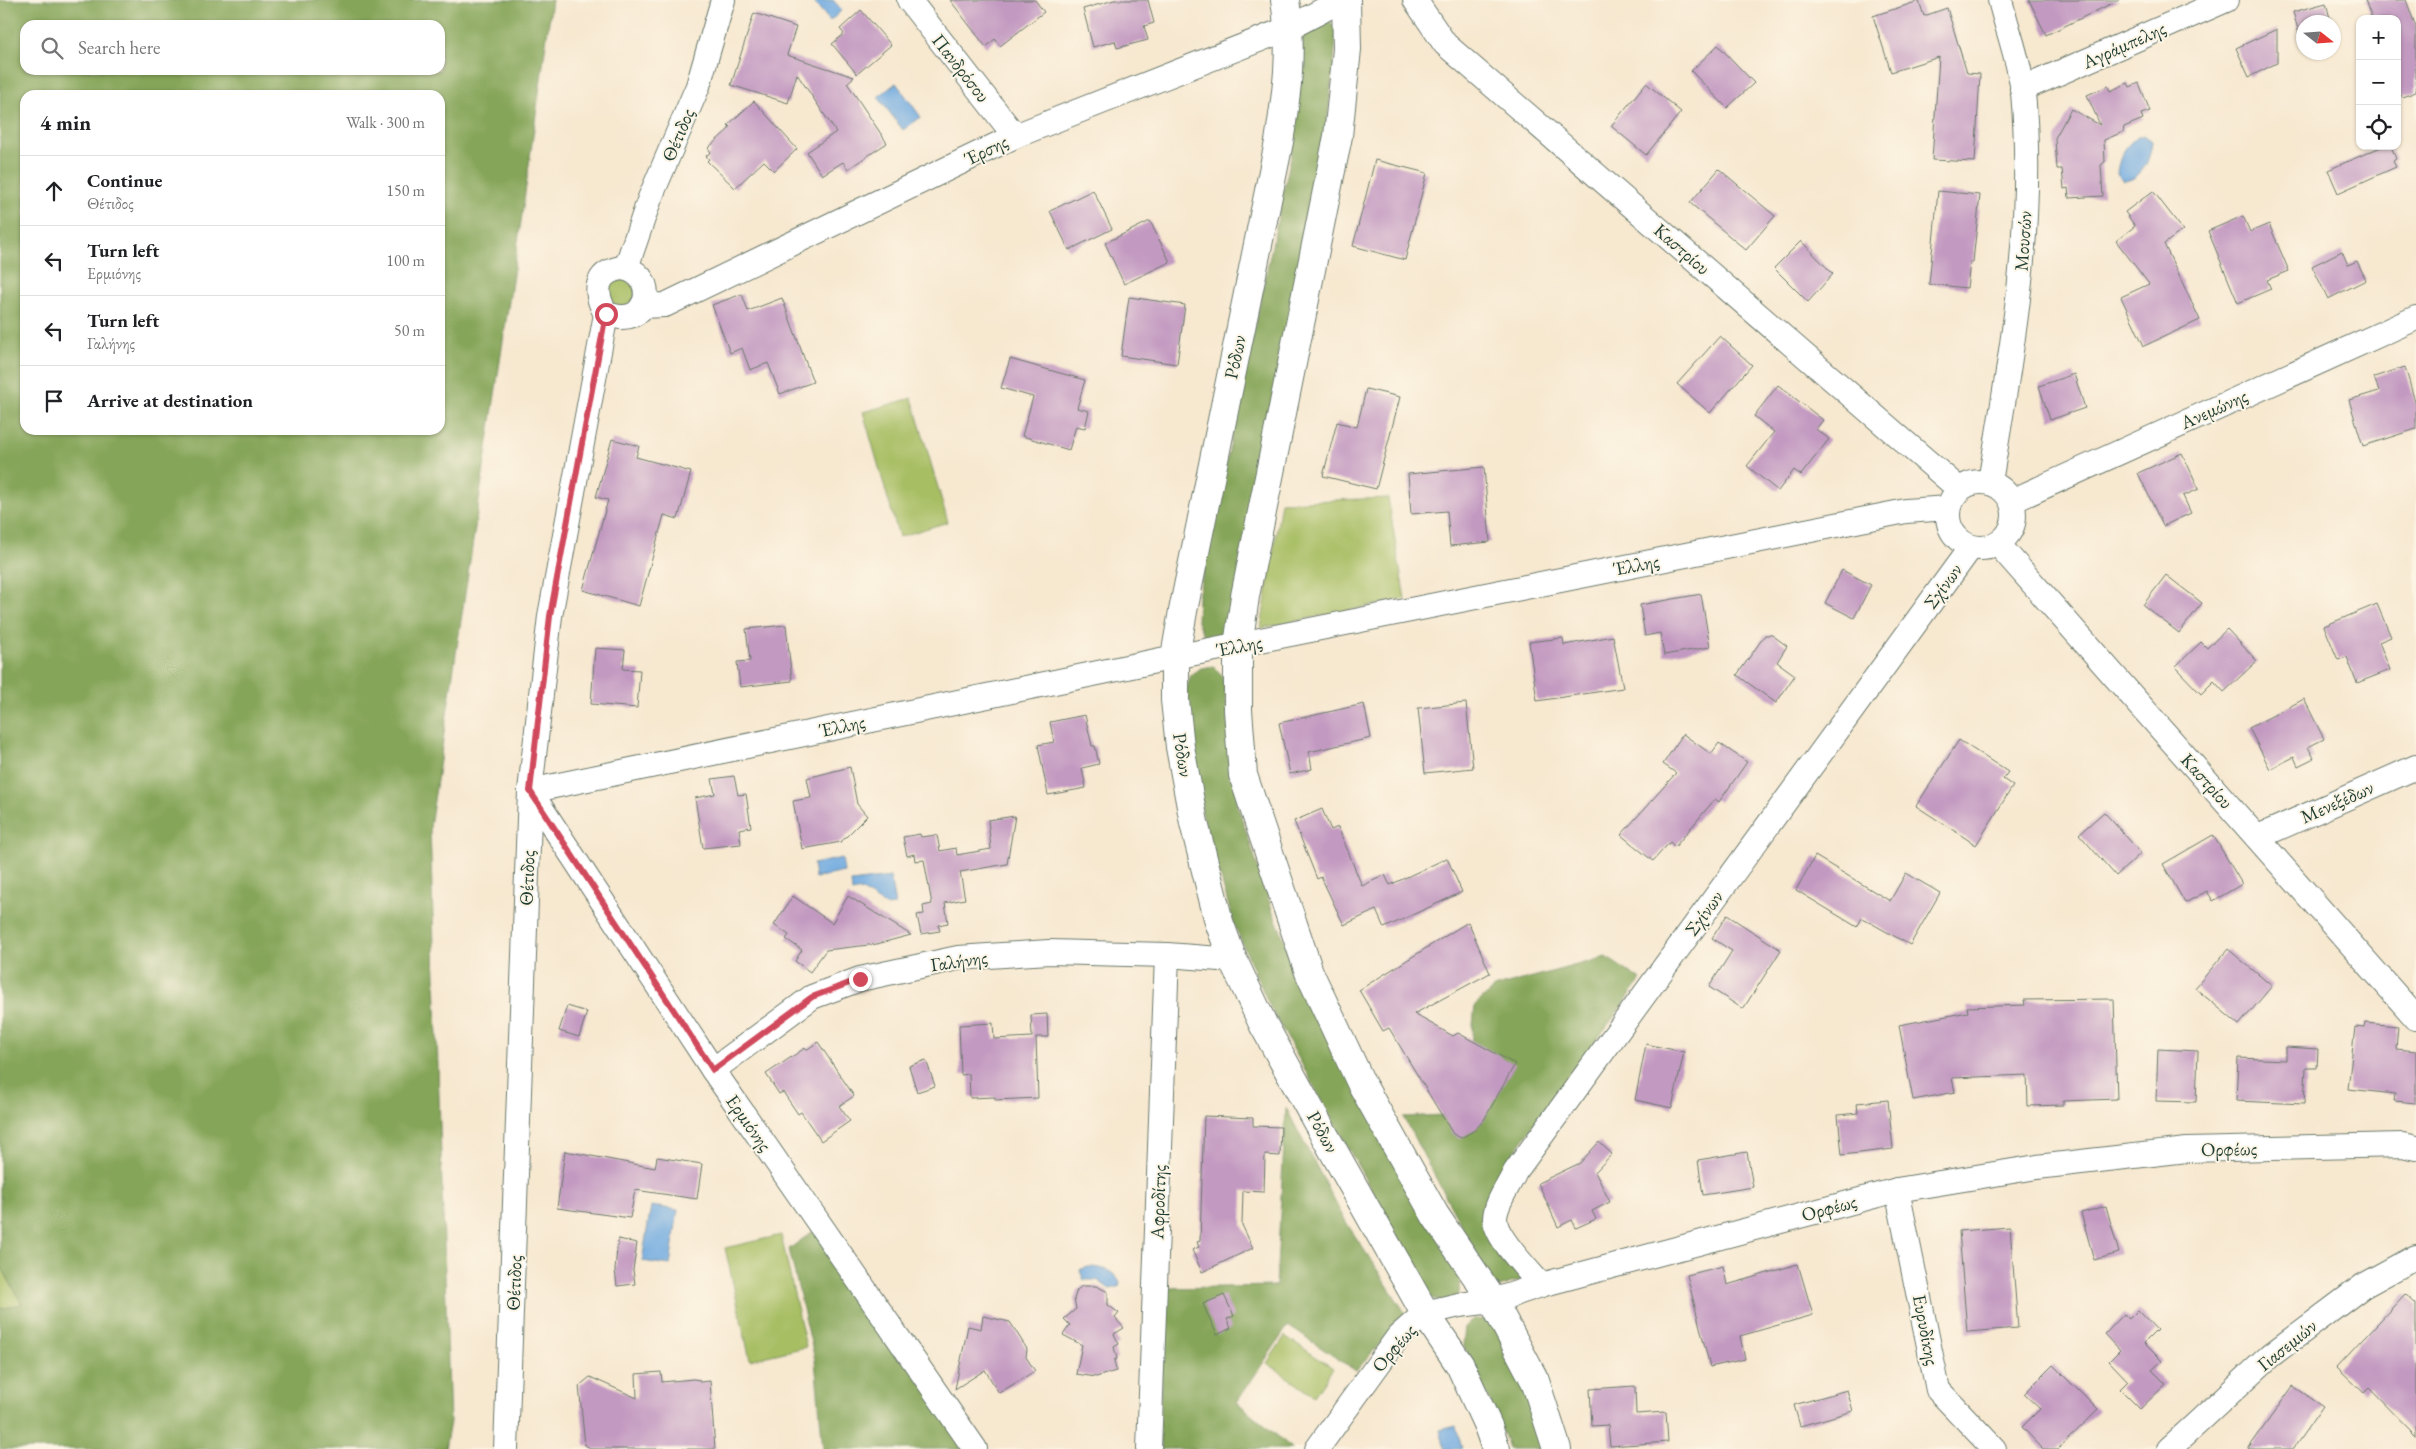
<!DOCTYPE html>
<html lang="en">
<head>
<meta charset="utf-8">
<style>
  :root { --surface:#fff; --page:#f2f2f2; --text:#202124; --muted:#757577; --line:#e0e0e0 }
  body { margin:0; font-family:"EB Garamond",serif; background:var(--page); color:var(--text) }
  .controls { position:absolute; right:15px; top:15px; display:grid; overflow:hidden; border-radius:10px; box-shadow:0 1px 4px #0004 }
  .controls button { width:45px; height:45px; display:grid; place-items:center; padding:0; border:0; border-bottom:1px solid var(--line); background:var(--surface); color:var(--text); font:25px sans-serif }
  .compass { position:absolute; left:2296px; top:15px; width:45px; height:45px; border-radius:50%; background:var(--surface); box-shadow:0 1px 4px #0004; rotate:107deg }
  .stop { position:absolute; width:15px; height:15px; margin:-11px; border:4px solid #d1495b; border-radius:50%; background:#fff }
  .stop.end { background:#d1495b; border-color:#fff; box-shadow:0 1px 5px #0008 }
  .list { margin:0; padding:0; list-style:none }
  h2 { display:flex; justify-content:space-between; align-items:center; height:65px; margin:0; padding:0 20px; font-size:21px }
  h2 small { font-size:16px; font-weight:400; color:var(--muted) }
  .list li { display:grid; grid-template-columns:32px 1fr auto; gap:15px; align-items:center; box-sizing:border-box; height:70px; padding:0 20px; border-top:1px solid var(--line) }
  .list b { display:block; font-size:19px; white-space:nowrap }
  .list p { margin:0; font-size:16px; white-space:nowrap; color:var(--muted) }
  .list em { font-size:16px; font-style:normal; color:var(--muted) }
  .icon { flex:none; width:28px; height:28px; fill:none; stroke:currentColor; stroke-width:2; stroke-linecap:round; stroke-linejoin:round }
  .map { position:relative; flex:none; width:2416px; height:1449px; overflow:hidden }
  .search { position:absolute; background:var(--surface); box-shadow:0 1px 4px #0004; left:20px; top:20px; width:425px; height:55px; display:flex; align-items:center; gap:12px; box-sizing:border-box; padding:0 18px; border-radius:15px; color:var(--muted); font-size:19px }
  .panel { position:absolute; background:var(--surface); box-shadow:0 1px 4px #0004; left:20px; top:90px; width:425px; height:345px; border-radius:15px }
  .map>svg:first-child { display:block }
  .green { fill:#a7be63; stroke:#637e4c }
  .forest { fill:#85a559; stroke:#527146; fill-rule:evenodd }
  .water { fill:#71aae0; stroke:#48748a }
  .building { fill:#c299c1 }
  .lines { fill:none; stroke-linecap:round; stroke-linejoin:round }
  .minor-casing { stroke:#6b796b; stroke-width:26 }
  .tertiary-casing { stroke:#6b796b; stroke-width:30 }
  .minor { stroke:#fff; stroke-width:24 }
  .tertiary { stroke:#fff; stroke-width:28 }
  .route { stroke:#d1495b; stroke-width:6 }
  .labels { text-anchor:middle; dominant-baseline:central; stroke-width:4; stroke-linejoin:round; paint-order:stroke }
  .street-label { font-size:19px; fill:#1f3d34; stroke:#fcf5e5 }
</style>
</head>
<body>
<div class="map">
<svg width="2416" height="1449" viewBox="0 0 2416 1449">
  <rect width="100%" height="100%" fill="#fcf5e5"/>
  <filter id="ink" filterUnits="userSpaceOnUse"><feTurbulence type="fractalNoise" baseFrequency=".02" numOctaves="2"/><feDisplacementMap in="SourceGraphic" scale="10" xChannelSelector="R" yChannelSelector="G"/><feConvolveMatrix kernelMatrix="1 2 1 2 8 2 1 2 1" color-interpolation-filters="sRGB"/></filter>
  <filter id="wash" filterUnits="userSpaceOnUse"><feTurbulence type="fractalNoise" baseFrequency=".0096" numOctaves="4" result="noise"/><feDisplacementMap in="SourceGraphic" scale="20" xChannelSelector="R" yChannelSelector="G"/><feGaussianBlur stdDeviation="1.12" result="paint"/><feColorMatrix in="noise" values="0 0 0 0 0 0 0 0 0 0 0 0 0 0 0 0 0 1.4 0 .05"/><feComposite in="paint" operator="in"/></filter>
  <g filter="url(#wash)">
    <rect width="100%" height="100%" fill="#f7e8d0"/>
    <g class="green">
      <polygon points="624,279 634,286 635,298 625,307 613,305 608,287 611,282"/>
      <polygon points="912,398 948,522 899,537 863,412"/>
      <polygon points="1388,498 1405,599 1261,628 1281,502"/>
      <polygon points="781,1235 806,1347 750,1360 725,1248"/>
      <polygon points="0,1264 22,1304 0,1309"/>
      <polygon points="1285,1336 1333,1368 1314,1396 1267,1363"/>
    </g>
    <g class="forest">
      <path d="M0,0H552L522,215L430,827L450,1422L445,1449H0V1309L22,1304L0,1264ZM25,25H440V70H25ZM25,95H440V430H25Z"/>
      <polygon points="1329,21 1337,30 1324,155 1231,625 1220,638 1205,637 1197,622 1198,597 1291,156 1303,33 1312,23"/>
      <polygon points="1213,666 1222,675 1225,691 1238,807 1273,912 1312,1008 1462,1276 1458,1298 1446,1303 1431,1298 1269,1005 1234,924 1202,813 1184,697 1191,675 1201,668"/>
      <polygon points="1606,957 1641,980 1500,1171 1485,1206 1490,1236 1522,1280 1495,1288 1403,1117 1464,1114 1475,1005 1496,987"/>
      <polygon points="1286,1108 1344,1219 1406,1314 1356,1371 1288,1326 1237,1402 1293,1449 1159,1449 1164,1288 1276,1286"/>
      <polygon points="816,1229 966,1449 823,1449 815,1360 789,1249"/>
      <polygon points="1474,1319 1487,1320 1499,1331 1543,1432 1547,1449 1508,1449 1497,1416 1463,1344 1465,1327"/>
    </g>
    <g class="water">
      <polygon points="812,0 833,0 842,10 830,21"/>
      <polygon points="896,83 921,117 903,130 878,97"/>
      <path d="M2144,135L2152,141C2151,157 2143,179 2124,181L2117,174C2118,158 2127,139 2144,135Z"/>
      <polygon points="842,858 844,872 815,878 813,864"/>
      <polygon points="890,877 895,905 886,906 861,890 852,892 851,882"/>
      <polygon points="651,1206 678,1210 670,1265 642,1261"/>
      <path d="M1088,1267C1102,1267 1114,1270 1120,1283L1119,1287L1110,1289L1097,1280H1084L1080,1271L1081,1269Z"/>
      <polygon points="1456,1426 1462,1449 1445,1449 1440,1430"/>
    </g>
    <g id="blocks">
      <g class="building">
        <polygon points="950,0 1035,0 1044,12 1000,46 995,39 986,47"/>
        <polygon points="1114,0 1148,0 1154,23 1144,26 1148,40 1117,48 1115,41 1093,47 1083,9"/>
        <polygon points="2029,0 2119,0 2046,35"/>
        <polygon points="2365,0 2406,0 2416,27 2416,92 2402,97 2397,85 2397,19 2372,19"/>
        <polygon points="1919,1 1924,16 1947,8 1967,73 1980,74 1975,162 1932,160 1939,57 1891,72 1873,16"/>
        <polygon points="2326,3 2331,22 2304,22 2304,51 2293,12"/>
        <polygon points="861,10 891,45 857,74 832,44 844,34 840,29"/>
        <polygon points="754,13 796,27 787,55 854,77 847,83 887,143 848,169 843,162 822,175 807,152 836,132 797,74 788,103 731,85"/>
        <polygon points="2277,29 2277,63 2249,77 2236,48"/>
        <polygon points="1718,45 1754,83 1727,108 1691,71"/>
        <polygon points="1646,83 1681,112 1646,155 1611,126"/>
        <polygon points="2128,83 2130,87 2139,83 2150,111 2141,114 2143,119 2124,127 2123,132 2104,140 2105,162 2101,165 2103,196 2069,198 2068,188 2064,189 2062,169 2057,169 2055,138 2071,109 2100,125 2087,95 2108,86 2110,91"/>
        <polygon points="754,101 797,149 774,171 764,161 735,188 707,161 709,159 706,156 711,152 708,148 728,130 730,127 728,125"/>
        <polygon points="2383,146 2391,146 2396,159 2393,161 2396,167 2338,193 2328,170"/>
        <polygon points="1375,160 1427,173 1405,260 1353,246"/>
        <polygon points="1719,169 1775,216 1746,250 1690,203"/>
        <polygon points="1093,190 1112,229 1069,250 1050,211"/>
        <polygon points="1938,191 1980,195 1973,262 1970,262 1967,288 1929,284"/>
        <polygon points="2153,191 2183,230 2164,244 2200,320 2144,346 2121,297 2149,284 2116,241 2135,226 2125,212"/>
        <polygon points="2243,216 2250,232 2269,224 2289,271 2267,280 2271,289 2238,303 2208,231"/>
        <polygon points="1150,221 1170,262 1124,284 1105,243"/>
        <polygon points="1801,241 1833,274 1808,302 1774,268"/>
        <polygon points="2342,251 2348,265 2357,261 2366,280 2328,299 2312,266"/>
        <polygon points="742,294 748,311 782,298 813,382 780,394 768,363 750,370 742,348 730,353 712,305"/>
        <polygon points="1129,297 1185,305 1177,364 1121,356"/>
        <polygon points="1720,336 1752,365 1710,413 1677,384"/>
        <polygon points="1010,359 1085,380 1077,408 1089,411 1085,428 1076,426 1069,450 1022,436 1033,397 1001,388"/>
        <polygon points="2405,367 2416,405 2416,429 2363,446 2349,400 2379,391 2374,377"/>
        <polygon points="2074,374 2085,408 2050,420 2039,386"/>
        <polygon points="1778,385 1823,420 1816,429 1829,439 1801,475 1794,470 1778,491 1747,466 1774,432 1754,416"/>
        <polygon points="1366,389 1400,397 1376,489 1323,476 1337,422 1357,427"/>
        <polygon points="612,439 639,446 636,457 691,472 678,519 664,515 639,606 583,590 608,500 596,497"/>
        <polygon points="2182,453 2199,489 2183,496 2191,513 2163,526 2138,473"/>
        <polygon points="1484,467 1490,542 1450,546 1447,511 1411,514 1408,474"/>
        <polygon points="1842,570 1871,585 1854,618 1825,603"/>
        <polygon points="2166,575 2202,603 2179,633 2143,605"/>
        <polygon points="1701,594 1710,647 1664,655 1660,633 1645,636 1640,605"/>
        <polygon points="2377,604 2391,637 2379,642 2390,670 2357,683 2347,657 2338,660 2324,626"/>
        <polygon points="786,625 792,681 740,687 737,662 750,661 746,629"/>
        <polygon points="2227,629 2257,661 2224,692 2214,681 2201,694 2175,667 2201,642 2207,648"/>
        <polygon points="1765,635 1772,635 1787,646 1777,662 1795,675 1776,703 1737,675"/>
        <polygon points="1613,636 1623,688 1537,701 1529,642 1563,638 1564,645"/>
        <polygon points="595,648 625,650 623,669 640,670 637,708 591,704"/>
        <polygon points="2304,699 2324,739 2308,747 2314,758 2298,766 2294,757 2270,769 2249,728"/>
        <polygon points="1466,703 1473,768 1425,773 1418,708"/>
        <polygon points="1364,704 1371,738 1309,752 1312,769 1290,774 1279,723"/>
        <polygon points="1085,715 1092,746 1095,746 1099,764 1082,768 1086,788 1048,795 1038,745 1054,742 1050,722"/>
        <polygon points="1683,734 1711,754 1719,743 1747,762 1719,802 1715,799 1675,847 1670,842 1653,861 1621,835 1676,773 1663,764"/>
        <polygon points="1959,740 2008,772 2003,779 2013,786 1976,845 1916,806"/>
        <polygon points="850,767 857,804 867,816 841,842 802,849 793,801 811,798 807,778"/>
        <polygon points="734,776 738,795 746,794 751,827 739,829 741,844 703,848 695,798 715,794 712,779"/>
        <polygon points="1322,809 1331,830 1338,827 1362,886 1385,875 1390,885 1447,858 1462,892 1384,928 1376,910 1344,925 1321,877 1317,879 1294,821"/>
        <polygon points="2104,812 2141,853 2116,876 2079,834"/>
        <polygon points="1015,816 1007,864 960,872 965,899 945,903 948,923 938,925 940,931 921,934 917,915 924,914 923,906 932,904 924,860 915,861 914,854 907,856 903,837 920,834 921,837 937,835 940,851 956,848 957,855 991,849 988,820"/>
        <polygon points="2213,835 2242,884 2213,901 2207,891 2185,903 2163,864"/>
        <polygon points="1815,856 1890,901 1906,873 1940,893 1910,945 1862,918 1857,927 1796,890"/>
        <polygon points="793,896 832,923 848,896 911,935 877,944 826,950 810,972 795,961 802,950 786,939 789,935 774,925"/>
        <polygon points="1727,915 1781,950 1743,1009 1709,987 1732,951 1712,938"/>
        <polygon points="1468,922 1490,973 1414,1014 1453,1036 1458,1033 1515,1064 1484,1120 1475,1130 1461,1138 1453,1134 1389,1028 1383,1031 1359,990"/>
        <polygon points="2228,949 2272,986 2239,1025 2195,988"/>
        <polygon points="2114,999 2117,1099 2063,1101 2063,1105 2028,1106 2027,1075 1952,1078 1955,1092 1913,1100 1899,1025 1968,1012 1967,1007 2025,1005 2024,1000"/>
        <polygon points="567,1006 587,1012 579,1037 559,1031"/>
        <polygon points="1047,1014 1048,1037 1036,1037 1038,1098 995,1100 995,1097 970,1098 969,1074 961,1075 959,1025 993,1023 994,1039 1032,1037 1031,1015"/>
        <polygon points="2365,1023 2398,1026 2396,1049 2416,1051 2416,1103 2394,1101 2395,1094 2348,1089 2355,1027 2364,1028"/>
        <polygon points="818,1042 854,1096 839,1106 850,1121 821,1141 801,1112 798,1114 783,1092 779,1094 766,1074 805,1048 806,1050"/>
        <polygon points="1646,1044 1684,1052 1672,1108 1635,1100"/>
        <polygon points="2286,1047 2318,1049 2317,1068 2306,1068 2304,1104 2236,1101 2238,1058 2286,1060"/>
        <polygon points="2158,1049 2198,1051 2196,1102 2156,1101"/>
        <polygon points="926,1060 935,1086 917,1092 909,1066"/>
        <polygon points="1888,1100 1893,1149 1842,1155 1838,1115 1858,1113 1857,1103"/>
        <polygon points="1204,1116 1253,1118 1253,1126 1281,1127 1280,1156 1265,1155 1264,1192 1243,1191 1242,1225 1253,1248 1202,1272 1192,1250 1199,1247 1197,1242 1200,1241"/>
        <polygon points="1599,1142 1612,1154 1595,1172 1610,1202 1592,1211 1596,1219 1576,1228 1572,1220 1558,1227 1538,1183 1580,1163"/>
        <polygon points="565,1151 655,1168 657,1157 702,1164 697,1199 635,1190 630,1218 557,1208"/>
        <polygon points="1747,1152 1753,1187 1703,1195 1698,1160"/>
        <polygon points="2106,1206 2119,1253 2094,1260 2081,1213"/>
        <polygon points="2010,1227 2018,1328 1967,1332 1959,1231"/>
        <polygon points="618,1239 637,1243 633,1270 635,1284 617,1286 615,1270"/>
        <polygon points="1798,1264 1813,1315 1740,1336 1745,1359 1710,1367 1687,1275 1723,1266 1727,1285"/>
        <polygon points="1082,1286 1096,1286 1108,1292 1108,1305 1119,1313 1115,1318 1124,1328 1114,1334 1119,1344 1114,1347 1117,1359 1114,1360 1116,1371 1096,1377 1076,1374 1082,1345 1063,1335 1070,1325 1064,1319 1076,1309 1074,1299 1077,1290"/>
        <polygon points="2405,1294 2416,1304 2416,1436 2369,1388 2364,1393 2337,1367"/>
        <polygon points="1224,1295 1234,1316 1227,1319 1231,1328 1217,1335 1203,1304"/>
        <polygon points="2138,1310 2157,1330 2144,1343 2162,1361 2152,1370 2166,1384 2140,1409 2120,1389 2128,1381 2109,1361 2120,1350 2105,1334 2124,1314 2129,1319"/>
        <polygon points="983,1316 1010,1322 1027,1349 1026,1357 1035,1371 999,1393 985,1370 955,1389 968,1326 981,1329"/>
        <polygon points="2053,1365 2098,1410 2058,1449 2043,1449 2022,1427 2040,1409 2024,1394"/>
        <polygon points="661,1372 662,1382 693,1379 700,1380 700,1382 710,1381 715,1449 592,1449 585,1445 579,1386 590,1377 637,1398 636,1374"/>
        <polygon points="1635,1386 1636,1414 1666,1412 1668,1442 1610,1446 1608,1425 1592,1426 1590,1389"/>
        <polygon points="2293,1386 2323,1406 2293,1449 2248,1449"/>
        <polygon points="1847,1390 1853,1411 1800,1426 1794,1405"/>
      </g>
    </g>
  </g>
  <g filter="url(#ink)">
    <use href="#blocks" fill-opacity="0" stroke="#6b796b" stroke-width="1"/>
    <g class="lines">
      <defs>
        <g id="minor">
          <polyline points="909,0 1015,136"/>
          <polyline points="1415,0 1445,44 1959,489"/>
          <polyline points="2022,89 2226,0"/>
          <path d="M621,268C655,271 653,318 622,317C617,317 611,315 606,314C594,293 594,273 621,268Z"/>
          <polyline points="626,268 650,198 698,86 723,0"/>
          <polyline points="642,306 665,305 1015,136 1289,28 1342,0"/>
          <path d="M1990,482C2012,351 2035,226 2023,92C2020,63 2007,29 2000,0"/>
          <circle cx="1981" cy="515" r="33"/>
          <polyline points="2012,501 2416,318"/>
          <polyline points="1998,544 2416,1018"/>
          <polyline points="2258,837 2416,767"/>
          <polyline points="713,1070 812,997 860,979 958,958 1049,952 1167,955 1233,960"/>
          <polyline points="1897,1190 1938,1390 1994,1449"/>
          <path d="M1541,1285C1529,1271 1495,1237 1495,1219C1495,1203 1509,1186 1515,1172L1971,547"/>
          <polyline points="506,1449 530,791 550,616 606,314"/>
          <polyline points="975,1449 713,1070 530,791 1175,657 1906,511 1948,508"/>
          <polyline points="1149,1449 1167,955"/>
          <polyline points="1317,1449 1398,1337 1425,1313 1459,1305 1493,1301 1541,1285 1897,1190 2037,1167 2187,1150 2403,1145 2416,1148"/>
          <polyline points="2169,1449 2271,1355 2363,1286 2416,1257"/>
        </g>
        <g id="tertiary">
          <path d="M1285,0C1293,51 1287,91 1279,142L1183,611L1175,657V700L1180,747L1194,823L1219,922L1233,960L1263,1024L1317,1122L1425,1313L1460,1365L1488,1426L1496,1449"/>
          <polyline points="1346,0 1347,49 1338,136 1245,596 1238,646 1238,710 1243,775 1309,972 1361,1083 1435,1215 1493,1301 1535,1381 1557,1449"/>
        </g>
      </defs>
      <use href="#minor" class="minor-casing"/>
      <use href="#tertiary" class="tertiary-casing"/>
      <use href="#minor" class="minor"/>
      <use href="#tertiary" class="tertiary"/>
    </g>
  </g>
  <g class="lines" filter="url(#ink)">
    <polyline class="route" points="606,314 550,616 530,791 713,1070 812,997 860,979"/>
  </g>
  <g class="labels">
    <g class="street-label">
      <text transform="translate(2124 45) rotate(-24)">Αγράμπελης</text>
      <text transform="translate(961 68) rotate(52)">Πανδρόσου</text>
      <text transform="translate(678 135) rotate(-67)">Θέτιδος</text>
      <text transform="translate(986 150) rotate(-26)">Έρσης</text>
      <text transform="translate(2023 241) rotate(-86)">Μουσών</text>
      <text transform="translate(1682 249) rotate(41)">Καστρίου</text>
      <text transform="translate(1235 357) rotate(-78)">Ρόδων</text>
      <text transform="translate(2214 409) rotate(-24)">Ανεμώνης</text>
      <text transform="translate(1636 565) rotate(-11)">Έλλης</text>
      <text transform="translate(1943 586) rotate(-54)">Σχίνων</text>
      <text transform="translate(1239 646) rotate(-11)">Έλλης</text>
      <text transform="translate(842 726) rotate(-12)">Έλλης</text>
      <text transform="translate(1183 755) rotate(81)">Ρόδων</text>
      <text transform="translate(2207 781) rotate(48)">Καστρίου</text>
      <text transform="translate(2337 802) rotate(-24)">Μενεξέδων</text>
      <text transform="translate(527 878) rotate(-88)">Θέτιδος</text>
      <text transform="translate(1704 913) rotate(-54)">Σχίνων</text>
      <text transform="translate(959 961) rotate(-8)">Γαλήνης</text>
      <text transform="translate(749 1123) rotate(55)">Ερμιόνης</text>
      <text transform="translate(1323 1132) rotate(61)">Ρόδων</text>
      <text transform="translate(2229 1149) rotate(-1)">Ορφέως</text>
      <text transform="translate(1158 1202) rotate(-88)">Αφροδίτης</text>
      <text transform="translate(1829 1208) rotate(-15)">Ορφέως</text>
      <text transform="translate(514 1283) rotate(-88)">Θέτιδος</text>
      <text transform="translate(1926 1330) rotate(79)">Ευρυδίκης</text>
      <text transform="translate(2287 1345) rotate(-39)">Γιασεμιών</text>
      <text transform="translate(1394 1348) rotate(-49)">Ορφέως</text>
    </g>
  </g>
</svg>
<div class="controls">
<button>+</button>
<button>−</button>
<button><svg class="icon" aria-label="locate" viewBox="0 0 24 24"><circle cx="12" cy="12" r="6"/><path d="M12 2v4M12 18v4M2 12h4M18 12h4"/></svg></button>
</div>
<svg class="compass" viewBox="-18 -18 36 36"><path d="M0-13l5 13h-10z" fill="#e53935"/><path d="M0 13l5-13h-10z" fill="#757577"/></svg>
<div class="stop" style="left:606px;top:314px"></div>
<div class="stop end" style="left:860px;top:979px"></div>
<div class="search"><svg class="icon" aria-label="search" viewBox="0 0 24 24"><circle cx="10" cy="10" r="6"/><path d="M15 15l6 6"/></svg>Search here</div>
<section class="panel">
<h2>4 min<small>Walk · 300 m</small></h2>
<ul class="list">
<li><svg class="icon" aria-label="ahead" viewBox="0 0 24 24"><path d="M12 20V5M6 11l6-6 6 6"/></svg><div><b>Continue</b><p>Θέτιδος</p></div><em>150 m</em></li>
<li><svg class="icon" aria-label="left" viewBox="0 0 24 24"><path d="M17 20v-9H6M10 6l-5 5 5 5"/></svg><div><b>Turn left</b><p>Ερμιόνης</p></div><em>100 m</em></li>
<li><svg class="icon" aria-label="left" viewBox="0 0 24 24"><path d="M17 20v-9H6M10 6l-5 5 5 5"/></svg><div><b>Turn left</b><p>Γαλήνης</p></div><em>50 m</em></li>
<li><svg class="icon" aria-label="arrive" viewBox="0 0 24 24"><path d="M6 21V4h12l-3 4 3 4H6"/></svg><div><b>Arrive at destination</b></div></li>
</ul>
</section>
</div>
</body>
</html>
